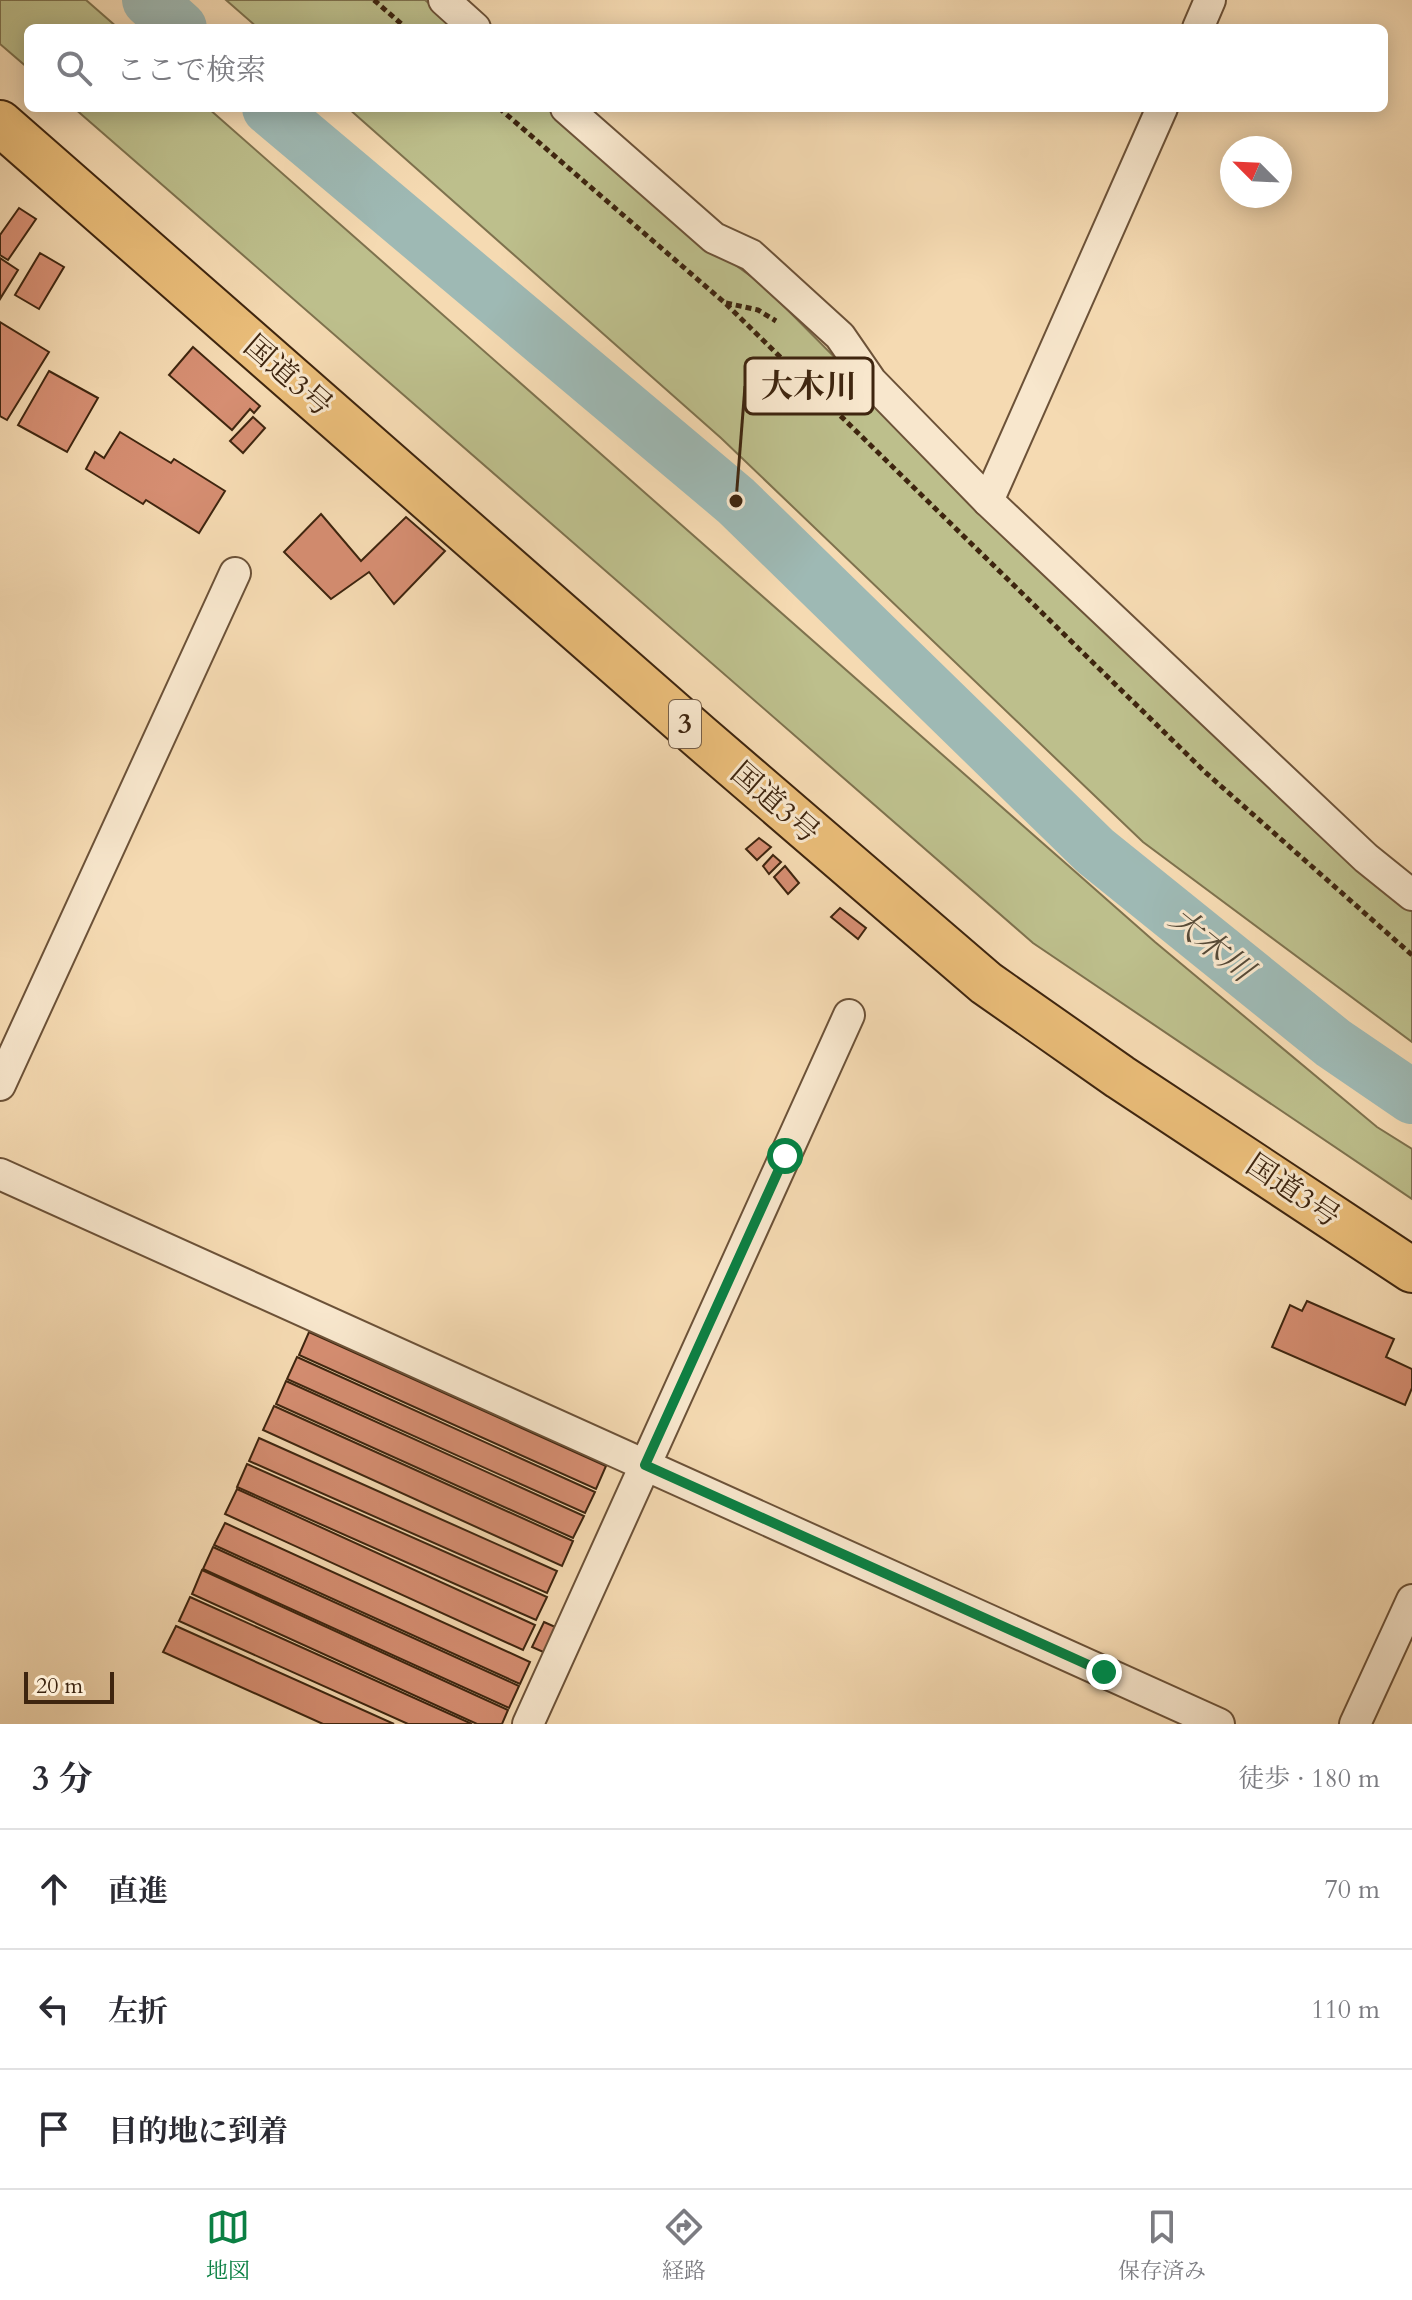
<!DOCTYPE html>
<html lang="ja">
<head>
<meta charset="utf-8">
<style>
  :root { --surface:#fff; --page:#f2f2f3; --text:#2b2b33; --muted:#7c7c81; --line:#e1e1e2; --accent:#0b8043 }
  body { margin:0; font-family:Cardo,"Noto Serif JP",serif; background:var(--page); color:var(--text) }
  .compass { position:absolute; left:1220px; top:136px; width:72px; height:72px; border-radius:50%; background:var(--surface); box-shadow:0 4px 20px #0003; rotate:294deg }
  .scale { position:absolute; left:24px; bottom:20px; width:90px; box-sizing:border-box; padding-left:8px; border:4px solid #3e250f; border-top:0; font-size:22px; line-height:28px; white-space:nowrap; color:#3e250f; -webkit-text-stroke:6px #f8e7cd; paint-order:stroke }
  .stop { position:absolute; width:24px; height:24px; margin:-18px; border:6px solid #0b8043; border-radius:50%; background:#fff }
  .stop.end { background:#0b8043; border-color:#fff; box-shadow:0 2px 8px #0008 }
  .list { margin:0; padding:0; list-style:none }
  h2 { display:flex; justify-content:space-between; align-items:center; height:104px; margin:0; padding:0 32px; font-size:34px }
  h2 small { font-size:26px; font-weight:400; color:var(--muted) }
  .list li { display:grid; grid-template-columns:52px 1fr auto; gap:24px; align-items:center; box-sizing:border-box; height:120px; padding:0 32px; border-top:2px solid var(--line) }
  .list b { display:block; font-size:30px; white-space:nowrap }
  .list em { font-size:26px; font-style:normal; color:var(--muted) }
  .icon { flex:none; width:44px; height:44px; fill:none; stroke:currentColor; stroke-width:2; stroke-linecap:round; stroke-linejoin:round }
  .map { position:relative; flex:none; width:1412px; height:1724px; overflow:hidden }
  .search { position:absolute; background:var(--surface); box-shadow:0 4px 20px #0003; left:24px; right:24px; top:24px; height:88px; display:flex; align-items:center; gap:20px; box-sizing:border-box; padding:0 28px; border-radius:12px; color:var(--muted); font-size:30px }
  .sheet { height:464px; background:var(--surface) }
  nav { display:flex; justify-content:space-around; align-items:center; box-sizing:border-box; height:112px; border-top:2px solid var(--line); background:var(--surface); font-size:22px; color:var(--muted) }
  nav a { display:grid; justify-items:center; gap:4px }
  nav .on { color:var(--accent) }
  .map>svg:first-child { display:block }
  .green { fill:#bdbf8c; stroke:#7e724e; stroke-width:2 }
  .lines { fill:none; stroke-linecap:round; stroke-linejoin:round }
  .river { stroke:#9eb9b4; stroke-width:54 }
  .building { fill:#d68e72; stroke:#3e250f; stroke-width:2 }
  .minor-casing { stroke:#6c5238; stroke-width:34 }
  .trunk-casing { stroke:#3e250f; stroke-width:48 }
  .path { stroke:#3e250f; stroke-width:5; stroke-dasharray:6 4; stroke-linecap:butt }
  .minor { stroke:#f8e7cd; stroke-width:30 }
  .trunk { stroke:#eabd79; stroke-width:44 }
  .route { stroke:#0b8043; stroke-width:10 }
  .labels { text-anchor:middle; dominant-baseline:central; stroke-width:6; stroke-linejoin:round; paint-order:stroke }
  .shield { fill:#f8e7cd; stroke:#765f48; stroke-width:2 }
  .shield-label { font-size:28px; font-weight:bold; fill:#3e250f }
  .street-label { font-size:30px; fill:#3e250f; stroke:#f8e7cd }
  .water-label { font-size:32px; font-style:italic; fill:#564a38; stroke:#f8e7cd }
  .leader { fill:none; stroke:#3e250f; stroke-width:3 }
  .callout-dot { fill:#3e250f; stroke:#f8e7cd; stroke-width:3 }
  .callout { fill:#f8e7cd; stroke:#3e250f; stroke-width:3 }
  .callout-label { font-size:32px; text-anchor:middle; font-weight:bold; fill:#3e250f }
</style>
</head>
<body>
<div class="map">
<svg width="1412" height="1724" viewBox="0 0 1412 1724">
  <rect width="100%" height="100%" fill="#f5dab2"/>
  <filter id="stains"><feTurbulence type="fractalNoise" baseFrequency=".0025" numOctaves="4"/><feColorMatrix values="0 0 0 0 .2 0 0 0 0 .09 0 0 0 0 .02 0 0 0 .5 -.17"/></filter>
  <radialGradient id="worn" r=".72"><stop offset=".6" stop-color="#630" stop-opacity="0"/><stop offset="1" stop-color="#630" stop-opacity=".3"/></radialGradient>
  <g class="green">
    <polygon points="0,0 86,0 118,28 28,28 28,68 0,44"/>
    <polygon points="226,0 425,0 458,28 258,28"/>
    <polygon points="74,108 208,108 1155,942 1377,1127 1412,1149 1412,1199 1033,943"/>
    <polygon points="348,108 551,108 716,251 763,285 979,503 1366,874 1412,910 1412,1042 1143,842 721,438"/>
  </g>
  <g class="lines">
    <g class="river">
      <polyline points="149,0 180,28"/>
      <polyline points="269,108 736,501 1095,851 1333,1043 1412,1097"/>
    </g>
  </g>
  <g class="building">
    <polygon points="19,208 36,219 8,260 0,255 0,235"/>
    <polygon points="40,253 64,267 39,309 15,295"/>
    <polygon points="0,258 18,270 0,299"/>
    <polygon points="0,322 49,352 7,420 0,416"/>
    <polygon points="193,347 260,406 254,413 250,409 232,430 169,375"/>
    <polygon points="49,371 98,398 67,452 18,425"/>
    <polygon points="253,417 265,428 243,453 230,441"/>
    <polygon points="120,432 171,463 174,459 225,491 199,533 146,500 143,504 86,469 95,452 104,458"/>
    <polygon points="321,514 361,561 406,517 445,551 394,604 369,572 331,599 284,552"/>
    <polygon points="759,838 771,847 757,860 746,849"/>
    <polygon points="773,855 781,862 769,874 763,866"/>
    <polygon points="785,866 799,883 788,894 774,877"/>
    <polygon points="840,908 866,928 858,939 831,917"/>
    <polygon points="1307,1301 1394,1339 1386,1357 1412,1369 1412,1388 1405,1405 1272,1347 1290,1305 1302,1311"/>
    <polygon points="309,1332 606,1466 596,1489 299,1355"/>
    <polygon points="297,1357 595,1492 585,1513 287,1379"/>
    <polygon points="286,1381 584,1516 573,1538 276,1404"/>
    <polygon points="274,1406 573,1541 562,1566 263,1430"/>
    <polygon points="259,1438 557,1571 547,1593 249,1461"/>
    <polygon points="247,1464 547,1597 536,1620 237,1487"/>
    <polygon points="237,1489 535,1625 523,1650 225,1514"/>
    <polygon points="225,1523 530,1662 520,1684 214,1545"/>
    <polygon points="213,1547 519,1686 509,1708 203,1569"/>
    <polygon points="202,1570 508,1710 502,1724 477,1724 192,1594"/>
    <polygon points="190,1597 472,1724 408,1724 179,1621"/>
    <polygon points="544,1622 562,1630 550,1655 532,1647"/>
    <polygon points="176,1626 394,1724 323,1724 163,1652"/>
  </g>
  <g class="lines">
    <defs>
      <g id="minor">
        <polyline points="444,0 475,28"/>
        <polyline points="1198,28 1210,0"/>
        <polyline points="566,108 714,238 751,255 840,336 871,381 988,501 1366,858 1412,895"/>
        <polyline points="988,501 1162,108"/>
        <polyline points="0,1085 235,573"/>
        <polyline points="0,1174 1219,1724"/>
        <polyline points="528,1724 849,1015"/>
        <polyline points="1355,1724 1412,1600"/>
      </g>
      <polyline id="trunk" points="0,123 699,736 986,983 1120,1077 1412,1270"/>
    </defs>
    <use href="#minor" class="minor-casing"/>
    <use href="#trunk" class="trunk-casing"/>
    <g class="path">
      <polyline points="374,0 406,28"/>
      <polyline points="499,108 725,303 1205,772 1412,955"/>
      <polyline points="726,303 758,310 776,321"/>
    </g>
    <use href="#minor" class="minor"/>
    <use href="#trunk" class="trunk"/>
  </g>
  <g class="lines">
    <polyline class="route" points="785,1156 645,1465 1104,1672"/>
  </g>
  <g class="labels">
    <rect class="shield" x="669" y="700" width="32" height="48" rx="6"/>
    <g class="shield-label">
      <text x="685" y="724">3</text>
    </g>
    <g class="street-label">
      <text transform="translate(288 376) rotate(41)">国道3号</text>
      <text transform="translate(775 803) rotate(41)">国道3号</text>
      <text transform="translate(1293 1191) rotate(34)">国道3号</text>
    </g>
    <g class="water-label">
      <text transform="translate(1211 945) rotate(39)">大木川</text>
    </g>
  </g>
  <path class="leader" d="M736 501L745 386"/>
  <circle class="callout-dot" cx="736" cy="501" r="8"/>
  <rect class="callout" x="745" y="358" width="128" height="56" rx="8"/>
  <g class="callout-label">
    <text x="809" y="397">大木川</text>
  </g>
  <rect width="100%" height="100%" filter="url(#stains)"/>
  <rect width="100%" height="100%" fill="url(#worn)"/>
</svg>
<svg class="compass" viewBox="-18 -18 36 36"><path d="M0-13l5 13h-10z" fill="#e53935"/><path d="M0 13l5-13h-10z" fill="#7c7c81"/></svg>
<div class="scale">20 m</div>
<div class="stop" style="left:785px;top:1156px"></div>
<div class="stop end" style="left:1104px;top:1672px"></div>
<div class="search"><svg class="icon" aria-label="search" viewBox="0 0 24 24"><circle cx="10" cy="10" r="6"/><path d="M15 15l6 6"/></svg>ここで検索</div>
</div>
<section class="sheet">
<h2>3 分<small>徒歩 · 180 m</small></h2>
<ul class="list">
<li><svg class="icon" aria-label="ahead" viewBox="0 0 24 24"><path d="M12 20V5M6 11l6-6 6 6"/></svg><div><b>直進</b></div><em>70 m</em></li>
<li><svg class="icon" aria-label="left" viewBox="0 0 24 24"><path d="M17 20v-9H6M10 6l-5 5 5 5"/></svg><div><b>左折</b></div><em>110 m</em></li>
<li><svg class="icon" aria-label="arrive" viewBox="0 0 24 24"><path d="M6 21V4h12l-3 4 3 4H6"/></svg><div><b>目的地に到着</b></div></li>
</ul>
</section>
<nav>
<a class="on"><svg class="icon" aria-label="map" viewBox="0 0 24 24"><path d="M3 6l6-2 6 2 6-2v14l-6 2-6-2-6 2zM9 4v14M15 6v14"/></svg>地図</a>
<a><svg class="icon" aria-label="directions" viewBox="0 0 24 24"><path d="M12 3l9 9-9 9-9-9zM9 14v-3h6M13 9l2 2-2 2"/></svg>経路</a>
<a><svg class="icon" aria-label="saved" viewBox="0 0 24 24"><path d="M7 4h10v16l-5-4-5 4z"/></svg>保存済み</a>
</nav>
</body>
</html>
